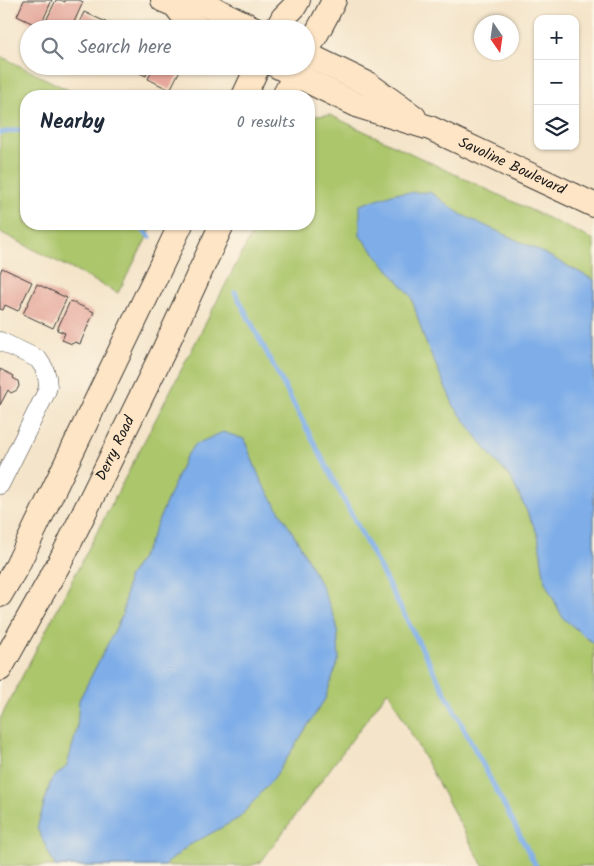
<!DOCTYPE html>
<html lang="en">
<head>
<meta charset="utf-8">
<style>
  :root { --surface:#fff; --page:#f6f6f7; --text:#1f2937; --muted:#747a83; --line:#e0e1e3 }
  body { margin:0; font-family:Kalam,sans-serif; background:var(--page); color:var(--text) }
  .controls { position:absolute; right:15px; top:15px; display:grid; overflow:hidden; border-radius:10px; box-shadow:0 1px 4px #0004 }
  .controls button { width:45px; height:45px; display:grid; place-items:center; padding:0; border:0; border-bottom:1px solid var(--line); background:var(--surface); color:var(--text); font:25px sans-serif }
  .compass { position:absolute; left:474px; top:15px; width:45px; height:45px; border-radius:50%; background:var(--surface); box-shadow:0 1px 4px #0004; rotate:167deg }
  .list { margin:0; padding:0; list-style:none }
  h2 { display:flex; justify-content:space-between; align-items:center; height:65px; margin:0; padding:0 20px; font-size:21px }
  h2 small { font-size:16px; font-weight:400; color:var(--muted) }
  .icon { flex:none; width:28px; height:28px; fill:none; stroke:currentColor; stroke-width:2; stroke-linecap:round; stroke-linejoin:round }
  .map { position:relative; flex:none; width:594px; height:866px; overflow:hidden }
  .search { position:absolute; background:var(--surface); box-shadow:0 1px 4px #0004; left:20px; top:20px; width:295px; height:55px; display:flex; align-items:center; gap:12px; box-sizing:border-box; padding:0 18px; border-radius:28px; color:var(--muted); font-size:19px }
  .panel { position:absolute; background:var(--surface); box-shadow:0 1px 4px #0004; left:20px; top:90px; width:295px; height:140px; border-radius:20px }
  .map>svg:first-child { display:block }
  .green { fill:#acc66c; stroke:#647144 }
  .water { fill:#7eade8; stroke:#4d6482 }
  .lines { fill:none; stroke-linecap:round; stroke-linejoin:round }
  .stream { stroke:#7eade8; stroke-width:5 }
  .building { fill:#e5a79b }
  .street-casing { stroke:#3c3a36; stroke-width:19 }
  .secondary-casing { stroke:#3c3a36; stroke-width:26 }
  .street { stroke:#fff; stroke-width:18 }
  .secondary { stroke:#fde5c5; stroke-width:24 }
  .labels { text-anchor:middle; dominant-baseline:central; stroke-width:4; stroke-linejoin:round; paint-order:stroke }
  .street-label { font-size:15px; fill:#1c1c1c; stroke:#fcf5e5 }
</style>
</head>
<body>
<div class="map">
<svg width="594" height="866" viewBox="0 0 594 866">
  <rect width="100%" height="100%" fill="#fcf5e5"/>
  <filter id="ink" filterUnits="userSpaceOnUse"><feTurbulence type="fractalNoise" baseFrequency=".02" numOctaves="2"/><feDisplacementMap in="SourceGraphic" scale="10" xChannelSelector="R" yChannelSelector="G"/><feConvolveMatrix kernelMatrix="1 2 1 2 8 2 1 2 1" color-interpolation-filters="sRGB"/></filter>
  <filter id="wash" filterUnits="userSpaceOnUse"><feTurbulence type="fractalNoise" baseFrequency=".0096" numOctaves="4" result="noise"/><feDisplacementMap in="SourceGraphic" scale="20" xChannelSelector="R" yChannelSelector="G"/><feGaussianBlur stdDeviation="1.12" result="paint"/><feColorMatrix in="noise" values="0 0 0 0 0 0 0 0 0 0 0 0 0 0 0 0 0 1.4 0 .05"/><feComposite in="paint" operator="in"/></filter>
  <g filter="url(#wash)">
    <rect width="100%" height="100%" fill="#f4e4c9"/>
    <g class="green">
      <polygon points="0,56 80,96 26,96 26,224 154,224 118,293 0,232"/>
      <polygon points="330,115 594,240 594,866 483,866 388,691 261,862 250,866 0,866 0,719 257,224 309,224 309,125 313,116"/>
    </g>
    <g class="water">
      <polygon points="430,192 462,215 536,249 594,280 594,643 589,640 563,618 545,582 538,535 511,478 491,456 454,406 424,338 411,296 360,236 360,205 395,193"/>
      <polygon points="223,432 244,439 261,481 299,543 323,589 337,625 339,659 325,699 274,778 239,818 188,846 164,866 55,866 37,828 51,780 67,766 77,729 79,700 123,614 128,578 146,550 185,458 194,445"/>
    </g>
    <g class="lines">
      <g class="stream">
        <polyline points="0,133 19,130 26,133"/>
        <polyline points="137,224 150,237"/>
        <polyline points="235,292 536,866"/>
      </g>
    </g>
    <g id="blocks">
      <g class="building">
        <polygon points="24,0 52,0 40,27 17,16"/>
        <polygon points="56,0 61,0 65,2 65,0 79,0 83,2 71,29 47,29 43,27"/>
        <polygon points="84,12 106,22 103,29 76,29"/>
        <polygon points="110,22 125,29 107,29"/>
        <polygon points="125,66 150,66 146,76"/>
        <polygon points="154,66 182,66 170,90 148,79"/>
        <polygon points="2,268 32,282 18,311 5,305 3,310 0,309 0,273"/>
        <polygon points="37,284 67,298 53,328 23,314"/>
        <polygon points="70,301 94,312 80,344 75,342 72,344 62,340 65,333 57,330"/>
        <polygon points="0,369 14,376 13,378 18,381 19,386 17,390 11,393 8,390 0,405"/>
      </g>
    </g>
  </g>
  <g filter="url(#ink)">
    <use href="#blocks" fill-opacity="0" stroke="#3c3a36" stroke-width="1"/>
    <g class="lines">
      <defs>
        <polyline id="street" points="0,341 38,359 44,368 47,377 48,387 46,393 0,485"/>
        <g id="secondary">
          <polyline points="163,0 175,5 188,22 201,29"/>
          <polyline points="175,5 196,0 255,29"/>
          <polyline points="277,29 283,18 294,7 298,0"/>
          <path d="M306,53C315,35 326,18 334,0"/>
          <polyline points="306,54 368,84 414,117"/>
          <path id="s1" d="M277,66L359,106L430,128L594,205"/>
          <polyline points="244,96 258,66"/>
          <polyline points="284,96 300,66"/>
          <polyline points="0,595 17,566 181,224"/>
          <path id="s2" d="M0,669L61,560L165,348L222,224"/>
        </g>
      </defs>
      <use href="#street" class="street-casing"/>
      <use href="#secondary" class="secondary-casing"/>
      <use href="#street" class="street"/>
      <use href="#secondary" class="secondary"/>
    </g>
  </g>
  <g class="labels">
    <g class="street-label">
      <text stroke="none"><textPath href="#s1" startOffset="256">Savoline Boulevard</textPath></text>
      <text stroke="none"><textPath href="#s2" startOffset="249">Derry Road</textPath></text>
    </g>
  </g>
</svg>
<div class="controls">
<button>+</button>
<button>−</button>
<button><svg class="icon" aria-label="layers" viewBox="0 0 24 24"><path d="M12 4l9 5-9 5-9-5zM3 14l9 5 9-5"/></svg></button>
</div>
<svg class="compass" viewBox="-18 -18 36 36"><path d="M0-13l5 13h-10z" fill="#e53935"/><path d="M0 13l5-13h-10z" fill="#747a83"/></svg>
<div class="search"><svg class="icon" aria-label="search" viewBox="0 0 24 24"><circle cx="10" cy="10" r="6"/><path d="M15 15l6 6"/></svg>Search here</div>
<section class="panel">
<h2>Nearby<small>0 results</small></h2>
<ul class="list">
</ul>
</section>
</div>
</body>
</html>
